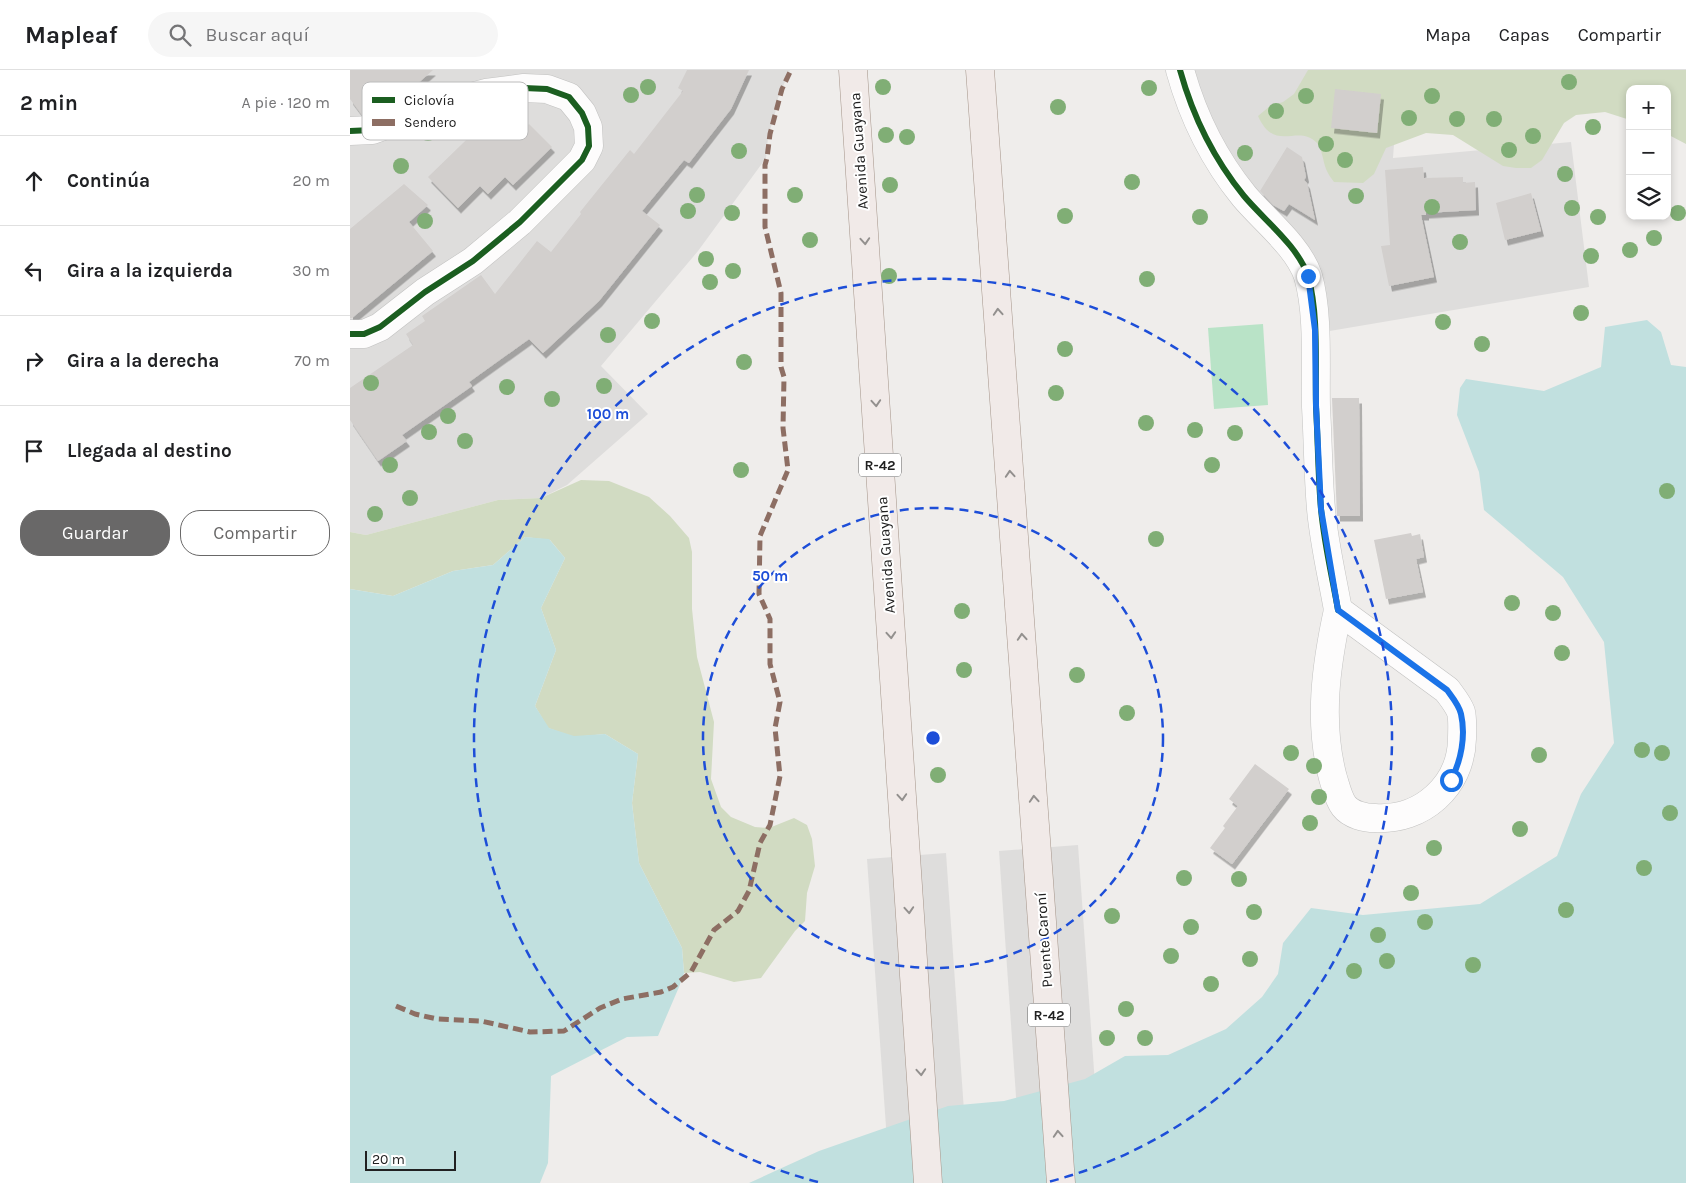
<!DOCTYPE html>
<html lang="es">
<head>
<meta charset="utf-8">
<style>
  :root { --surface:#fff; --page:#f6f6f6; --text:#202124; --muted:#757577; --line:#e0e0e0; --accent:#696868 }
  body { margin:0; font-family:Karla,sans-serif; background:var(--page); color:var(--text) }
  .controls { position:absolute; right:15px; top:15px; display:grid; overflow:hidden; border-radius:10px; box-shadow:0 2px 8px #0003 }
  .controls button { width:45px; height:45px; display:grid; place-items:center; padding:0; border:0; border-bottom:1px solid var(--line); background:var(--surface); color:var(--text); font:25px sans-serif }
  .scale { position:absolute; left:15px; bottom:12px; width:91px; box-sizing:border-box; padding-left:5px; border:2px solid #212121; border-top:0; font-size:14px; line-height:18px; white-space:nowrap; color:#212121; -webkit-text-stroke:4px #fff; paint-order:stroke }
  .stop { position:absolute; width:15px; height:15px; margin:-11px; border:4px solid #1a73e8; border-radius:50%; background:#fff }
  .stop.end { background:#1a73e8; border-color:#fff; box-shadow:0 1px 5px #0008 }
  .list { margin:0; padding:0; list-style:none }
  h2 { display:flex; justify-content:space-between; align-items:center; height:65px; margin:0; padding:0 20px; font-size:21px }
  h2 small { font-size:16px; font-weight:400; color:var(--muted) }
  .list li { display:grid; grid-template-columns:32px 1fr auto; gap:15px; align-items:center; box-sizing:border-box; height:90px; padding:0 20px; border-top:1px solid var(--line) }
  .list b { display:block; font-size:19px; white-space:nowrap }
  .list em { font-size:16px; font-style:normal; color:var(--muted) }
  .actions { display:flex; gap:10px; padding:15px 20px }
  .actions a { flex:1; padding:11px 0; border:1px solid var(--accent); border-radius:20px; text-align:center; font-size:18px; color:var(--accent) }
  .actions .main { background:var(--accent); color:#fff }
  .icon { flex:none; width:28px; height:28px; fill:none; stroke:currentColor; stroke-width:2; stroke-linecap:round; stroke-linejoin:round }
  .map { position:relative; flex:none; width:1336px; height:1113px; overflow:hidden }
  header { display:flex; align-items:center; gap:30px; box-sizing:border-box; height:70px; padding:0 25px; background:var(--surface); border-bottom:1px solid var(--line) }
  header strong { font-size:24px }
  nav { display:flex; gap:28px; margin-inline-start:auto; font-size:18px }
  .search { width:350px; height:45px; background:var(--page); display:flex; align-items:center; gap:12px; box-sizing:border-box; padding:0 18px; border-radius:28px; color:var(--muted); font-size:19px }
  main { display:flex }
  aside { flex:1; background:var(--surface) }
  .map>svg:first-child { display:block }
  .residential { fill:#dedddc }
  .forest { fill:#d1dbc2 }
  .pitch { fill:#b9e3c7 }
  .water { fill:#c1e0df }
  .building { fill:#d2cfcd; filter:url(#shadow) }
  .lines { fill:none; stroke-linecap:round; stroke-linejoin:round }
  .minor-casing { stroke:#c2c2c1; stroke-width:29 }
  .primary-casing { stroke:#a49489; stroke-width:29 }
  .minor { stroke:#fdfcfc; stroke-width:28 }
  .primary { stroke:#f1eae8; stroke-width:28 }
  .quiet { stroke:#8d6e63; stroke-width:5; stroke-dasharray:10 5; stroke-linecap:butt }
  .cycleway-casing { stroke:#fff; stroke-width:9 }
  .cycleway { stroke:#1b5e20; stroke-width:6 }
  .tree { fill:#80ae75 }
  .oneway { stroke:#93908e }
  .route { stroke:#1a73e8; stroke-width:6 }
  .ring { fill:none; stroke:#1d4ed8; stroke-width:2.5; stroke-dasharray:9 6 }
  .labels { text-anchor:middle; dominant-baseline:central; stroke-width:4; stroke-linejoin:round; paint-order:stroke }
  .shield { fill:#fff; stroke:#646464; stroke-width:1 }
  .shield-label { font-size:14px; font-weight:bold; fill:#212121 }
  .street-label { font-size:15px; fill:#212121; stroke:#fff }
  .key { fill:#fff; stroke:#bcbcbc; stroke-width:1 }
  .key-label { font-size:14px; fill:#212121 }
  .centre { fill:#1d4ed8; stroke:#fff; stroke-width:2.5 }
  .ring-label { font-size:15px; text-anchor:middle; font-weight:bold; fill:#1d4ed8; stroke:#fff; stroke-width:4; stroke-linejoin:round; paint-order:stroke }
</style>
</head>
<body>
<header>
<strong>Mapleaf</strong>
<div class="search"><svg class="icon" aria-label="search" viewBox="0 0 24 24"><circle cx="10" cy="10" r="6"/><path d="M15 15l6 6"/></svg>Buscar aquí</div>
<nav><a>Mapa</a><a>Capas</a><a>Compartir</a></nav>
</header>
<main>
<aside>
<h2>2 min<small>A pie · 120 m</small></h2>
<ul class="list">
<li><svg class="icon" aria-label="ahead" viewBox="0 0 24 24"><path d="M12 20V5M6 11l6-6 6 6"/></svg><div><b>Continúa</b></div><em>20 m</em></li>
<li><svg class="icon" aria-label="left" viewBox="0 0 24 24"><path d="M17 20v-9H6M10 6l-5 5 5 5"/></svg><div><b>Gira a la izquierda</b></div><em>30 m</em></li>
<li><svg class="icon" aria-label="right" viewBox="0 0 24 24"><path d="M7 20v-9h11M14 6l5 5-5 5"/></svg><div><b>Gira a la derecha</b></div><em>70 m</em></li>
<li><svg class="icon" aria-label="arrive" viewBox="0 0 24 24"><path d="M6 21V4h12l-3 4 3 4H6"/></svg><div><b>Llegada al destino</b></div></li>
</ul>
<div class="actions"><a class="main">Guardar</a><a>Compartir</a></div>
</aside>
<div class="map">
<svg width="1336" height="1113" viewBox="0 0 1336 1113">
  <defs>
    <filter id="shadow"><feDropShadow dx="3" dy="5.5" stdDeviation="0" flood-color="#0004"/></filter>
  </defs>
  <rect width="100%" height="100%" fill="#efedeb"/>
  <g class="residential">
    <polygon points="0,0 440,0 428,28 428,33 418,67 416,88 348,181 251,296 298,344 217,415 191,428 148,430 16,465 0,462"/>
    <polygon points="824,0 1010,0 1049,4 1043,88 1221,72 1239,217 962,264 958,228"/>
    <polygon points="728,775 752,1113 672,1113 649,781"/>
    <polygon points="596,783 619,1113 540,1113 517,789"/>
  </g>
  <g class="forest">
    <path d="M958,0H1336V74L1317,64V19H1280V50L1255,42L1226,45L1214,53L1192,90L1181,98H1166L1153,96L1103,65L1076,63L1036,78L1024,104L1013,113L984,112C981,108 978,104 976,99C973,91 972,79 967,73C948,53 925,84 908,46L920,36L933,32L944,24Z"/>
    <polygon points="231,410 259,411 299,427 320,446 339,468 342,482 342,539 347,587 364,652 361,709 371,737 381,747 405,757 419,758 444,748 457,755 462,769 465,796 457,823 455,851 445,861 411,908 384,912 350,902 334,903 332,878 289,793 282,733 288,684 255,664 224,667 198,658 185,636 206,580 191,538 215,488 200,470 175,467 143,495 103,501 43,526 0,519 0,462 16,465 148,430 191,428"/>
  </g>
  <polygon class="pitch" points="913,254 918,335 864,339 858,258"/>
  <g class="water">
    <polygon points="1297,250 1311,262 1321,295 1336,297 1336,1113 399,1113 469,1081 598,1036 654,1031 735,1009 775,986 818,985 876,959 912,927 928,904 933,873 961,838 1013,845 1130,834 1207,786 1231,724 1264,673 1254,572 1213,507 1134,440 1129,402 1107,345 1110,318 1116,309 1194,321 1251,297 1255,257"/>
    <polygon points="175,467 199,469 215,488 191,538 206,580 185,636 199,658 224,666 255,664 288,684 282,733 289,793 332,878 334,903 329,917 308,966 277,967 201,1006 198,1093 190,1113 0,1113 0,519 43,526 103,501 143,495"/>
  </g>
  <g class="building">
    <polygon points="0,0 83,0 42,36 19,44 12,45 0,29"/>
    <polygon points="337,0 399,0 381,39 339,93 334,90 292,141 310,155 249,231 193,283 179,269 119,312 122,316 52,365 57,371 28,391 0,350 0,318 63,275 56,264 75,251 72,246 131,205 145,224 187,171 201,182 231,144 230,142 280,80 284,84 333,21 328,18"/>
    <polygon points="985,19 1031,24 1027,63 981,58"/>
    <polygon points="145,42 167,65 179,54 202,77 163,115 155,107 138,124 130,116 108,138 78,107"/>
    <polygon points="937,77 952,87 956,107 954,110 957,113 965,150 939,134 934,141 923,135 910,121"/>
    <polygon points="1073,97 1074,108 1113,107 1113,113 1125,112 1126,140 1076,143 1076,145 1071,145 1084,207 1039,216 1031,176 1040,175 1035,100"/>
    <polygon points="54,114 78,135 59,152 83,181 2,248 0,248 0,159"/>
    <polygon points="1181,123 1191,161 1155,170 1146,133"/>
    <polygon points="982,328 1009,328 1010,446 987,446"/>
    <polygon points="1061,463 1062,466 1070,464 1074,487 1066,489 1073,522 1036,529 1024,470"/>
    <polygon points="905,694 939,719 882,794 860,778 875,758 873,756 888,736 879,729"/>
  </g>
  <g class="lines">
    <defs>
      <g id="minor">
        <path d="M830,0C843,47 863,88 894,126C914,150 948,176 958,206C969,244 965,297 966,337C968,371 968,405 971,439C974,473 982,506 988,540"/>
        <polyline points="0,61 22,60 91,35 136,23 174,18 197,19 219,27 232,43 238,57 239,76 232,90 170,152 123,191 75,222 30,257 14,264 0,264"/>
        <path d="M988,540L1097,620C1102,627 1108,634 1111,642C1113,650 1112,661 1112,669C1111,716 1072,751 1025,748C1015,748 1001,745 994,736C988,728 986,717 983,708C968,652 976,595 988,540Z"/>
      </g>
      <g id="primary">
        <polyline points="503,0 578,1113"/>
        <polyline points="630,0 711,1113"/>
      </g>
    </defs>
    <use href="#minor" class="minor-casing"/>
    <use href="#primary" class="primary-casing"/>
    <use href="#minor" class="minor"/>
    <use href="#primary" class="primary"/>
    <polyline class="quiet" points="46,936 65,944 87,949 131,951 180,962 214,961 250,938 272,929 311,922 323,917 341,902 364,860 388,841 399,821 410,773 420,755 430,706 425,658 430,632 420,594 420,549 409,524 410,466 438,400 433,358 434,307 431,297 431,223 415,157 415,95 417,88 420,64 432,19 441,0"/>
    <defs>
      <g id="cycleway">
        <path d="M830,0C843,47 863,88 894,126C914,150 948,176 958,206C969,244 965,297 966,337C968,371 968,405 971,439C974,473 982,506 988,540"/>
        <polyline points="0,61 22,60 91,35 136,23 174,18 197,19 219,27 232,43 238,57 239,76 232,90 170,152 123,191 75,222 30,257 14,264 0,264"/>
      </g>
    </defs>
    <use href="#cycleway" class="cycleway-casing"/>
    <use href="#cycleway" class="cycleway"/>
  </g>
  <g class="tree">
    <circle cx="1219" cy="12" r="8"/>
    <circle cx="298" cy="17" r="8"/>
    <circle cx="533" cy="17" r="8"/>
    <circle cx="799" cy="18" r="8"/>
    <circle cx="281" cy="25" r="8"/>
    <circle cx="956" cy="26" r="8"/>
    <circle cx="1082" cy="26" r="8"/>
    <circle cx="708" cy="37" r="8"/>
    <circle cx="926" cy="41" r="8"/>
    <circle cx="1059" cy="48" r="8"/>
    <circle cx="1107" cy="49" r="8"/>
    <circle cx="1144" cy="49" r="8"/>
    <circle cx="1243" cy="57" r="8"/>
    <circle cx="78" cy="63" r="8"/>
    <circle cx="536" cy="65" r="8"/>
    <circle cx="1183" cy="66" r="8"/>
    <circle cx="557" cy="67" r="8"/>
    <circle cx="976" cy="74" r="8"/>
    <circle cx="1159" cy="80" r="8"/>
    <circle cx="389" cy="81" r="8"/>
    <circle cx="895" cy="83" r="8"/>
    <circle cx="995" cy="90" r="8"/>
    <circle cx="51" cy="96" r="8"/>
    <circle cx="1215" cy="104" r="8"/>
    <circle cx="782" cy="112" r="8"/>
    <circle cx="540" cy="115" r="8"/>
    <circle cx="347" cy="125" r="8"/>
    <circle cx="445" cy="125" r="8"/>
    <circle cx="1006" cy="126" r="8"/>
    <circle cx="1082" cy="137" r="8"/>
    <circle cx="1222" cy="138" r="8"/>
    <circle cx="338" cy="141" r="8"/>
    <circle cx="382" cy="143" r="8"/>
    <circle cx="1328" cy="143" r="8"/>
    <circle cx="715" cy="146" r="8"/>
    <circle cx="850" cy="147" r="8"/>
    <circle cx="1248" cy="147" r="8"/>
    <circle cx="75" cy="151" r="8"/>
    <circle cx="1304" cy="168" r="8"/>
    <circle cx="460" cy="170" r="8"/>
    <circle cx="1110" cy="172" r="8"/>
    <circle cx="1280" cy="180" r="8"/>
    <circle cx="1241" cy="186" r="8"/>
    <circle cx="356" cy="189" r="8"/>
    <circle cx="383" cy="201" r="8"/>
    <circle cx="539" cy="206" r="8"/>
    <circle cx="797" cy="209" r="8"/>
    <circle cx="360" cy="212" r="8"/>
    <circle cx="1231" cy="243" r="8"/>
    <circle cx="302" cy="251" r="8"/>
    <circle cx="1093" cy="252" r="8"/>
    <circle cx="258" cy="265" r="8"/>
    <circle cx="1132" cy="274" r="8"/>
    <circle cx="715" cy="279" r="8"/>
    <circle cx="394" cy="292" r="8"/>
    <circle cx="21" cy="313" r="8"/>
    <circle cx="254" cy="316" r="8"/>
    <circle cx="157" cy="317" r="8"/>
    <circle cx="706" cy="323" r="8"/>
    <circle cx="202" cy="329" r="8"/>
    <circle cx="98" cy="346" r="8"/>
    <circle cx="796" cy="353" r="8"/>
    <circle cx="845" cy="360" r="8"/>
    <circle cx="79" cy="362" r="8"/>
    <circle cx="885" cy="363" r="8"/>
    <circle cx="115" cy="371" r="8"/>
    <circle cx="40" cy="395" r="8"/>
    <circle cx="862" cy="395" r="8"/>
    <circle cx="391" cy="400" r="8"/>
    <circle cx="1317" cy="421" r="8"/>
    <circle cx="60" cy="428" r="8"/>
    <circle cx="25" cy="444" r="8"/>
    <circle cx="806" cy="469" r="8"/>
    <circle cx="1162" cy="533" r="8"/>
    <circle cx="612" cy="541" r="8"/>
    <circle cx="1203" cy="543" r="8"/>
    <circle cx="1212" cy="583" r="8"/>
    <circle cx="614" cy="600" r="8"/>
    <circle cx="727" cy="605" r="8"/>
    <circle cx="777" cy="643" r="8"/>
    <circle cx="1292" cy="680" r="8"/>
    <circle cx="941" cy="683" r="8"/>
    <circle cx="1312" cy="683" r="8"/>
    <circle cx="1189" cy="685" r="8"/>
    <circle cx="964" cy="696" r="8"/>
    <circle cx="588" cy="705" r="8"/>
    <circle cx="969" cy="727" r="8"/>
    <circle cx="1320" cy="743" r="8"/>
    <circle cx="960" cy="753" r="8"/>
    <circle cx="1170" cy="759" r="8"/>
    <circle cx="1084" cy="778" r="8"/>
    <circle cx="1294" cy="798" r="8"/>
    <circle cx="834" cy="808" r="8"/>
    <circle cx="889" cy="809" r="8"/>
    <circle cx="1061" cy="823" r="8"/>
    <circle cx="1216" cy="840" r="8"/>
    <circle cx="904" cy="842" r="8"/>
    <circle cx="762" cy="846" r="8"/>
    <circle cx="1075" cy="852" r="8"/>
    <circle cx="841" cy="857" r="8"/>
    <circle cx="1028" cy="865" r="8"/>
    <circle cx="821" cy="886" r="8"/>
    <circle cx="900" cy="889" r="8"/>
    <circle cx="1037" cy="891" r="8"/>
    <circle cx="1123" cy="895" r="8"/>
    <circle cx="1004" cy="901" r="8"/>
    <circle cx="861" cy="914" r="8"/>
    <circle cx="776" cy="939" r="8"/>
    <circle cx="757" cy="968" r="8"/>
    <circle cx="795" cy="968" r="8"/>
  </g>
  <defs><path id="oneway-chevron" d="M-2-3.5L2.5 0L-2 3.5" fill="none" stroke-width="1.6" stroke-linecap="round" stroke-linejoin="round" transform="scale(1.25)"/></defs>
  <g class="oneway">
    <use href="#oneway-chevron" transform="translate(515 171) rotate(86)"/>
    <use href="#oneway-chevron" transform="translate(648 242) rotate(-94)"/>
    <use href="#oneway-chevron" transform="translate(526 333) rotate(86)"/>
    <use href="#oneway-chevron" transform="translate(660 404) rotate(-94)"/>
    <use href="#oneway-chevron" transform="translate(541 565) rotate(86)"/>
    <use href="#oneway-chevron" transform="translate(672 567) rotate(-94)"/>
    <use href="#oneway-chevron" transform="translate(552 727) rotate(86)"/>
    <use href="#oneway-chevron" transform="translate(684 729) rotate(-94)"/>
    <use href="#oneway-chevron" transform="translate(559 840) rotate(86)"/>
    <use href="#oneway-chevron" transform="translate(571 1002) rotate(86)"/>
    <use href="#oneway-chevron" transform="translate(708 1064) rotate(-94)"/>
  </g>
  <g class="lines">
    <path class="route" d="M958,206L965,260L966,335L971,439L988,540L1097,620C1102,627 1109,635 1111,644C1116,666 1111,691 1101,710"/>
  </g>
  <g class="ring">
    <circle cx="583" cy="668" r="230"/>
    <path d="M468 1112A459 459 0 1 1 698 1112"/>
  </g>
  <g class="labels">
    <g class="shield">
      <rect x="509" y="383.5" width="42" height="23" rx="4"/>
      <rect x="678" y="933.5" width="42" height="23" rx="4"/>
    </g>
    <g class="shield-label">
      <text x="530" y="395">R-42</text>
      <text x="699" y="945">R-42</text>
    </g>
    <g class="street-label">
      <text transform="translate(509 81) rotate(-94)">Avenida Guayana</text>
      <text transform="translate(536 485) rotate(-94)">Avenida Guayana</text>
      <text transform="translate(694 870) rotate(-94)">Puente Caroní</text>
    </g>
  </g>
  <rect x="12" y="12" width="166" height="58" rx="8" class="key"/>
  <rect x="22" y="27" width="23" height="6" fill="#1b5e20"/>
  <rect x="22" y="49" width="23" height="7" fill="#8d6e63"/>
  <g class="key-label">
    <text x="54" y="35">Ciclovía</text>
    <text x="54" y="57">Sendero</text>
  </g>
  <circle cx="583" cy="668" r="8" class="centre"/>
  <g class="ring-label">
    <text x="258" y="349">100 m</text>
    <text x="420" y="511">50 m</text>
  </g>
</svg>
<div class="controls">
<button>+</button>
<button>−</button>
<button><svg class="icon" aria-label="layers" viewBox="0 0 24 24"><path d="M12 4l9 5-9 5-9-5zM3 14l9 5 9-5"/></svg></button>
</div>
<div class="scale">20 m</div>
<div class="stop" style="left:1101px;top:710px"></div>
<div class="stop end" style="left:958px;top:206px"></div>
</div>
</main>
</body>
</html>
